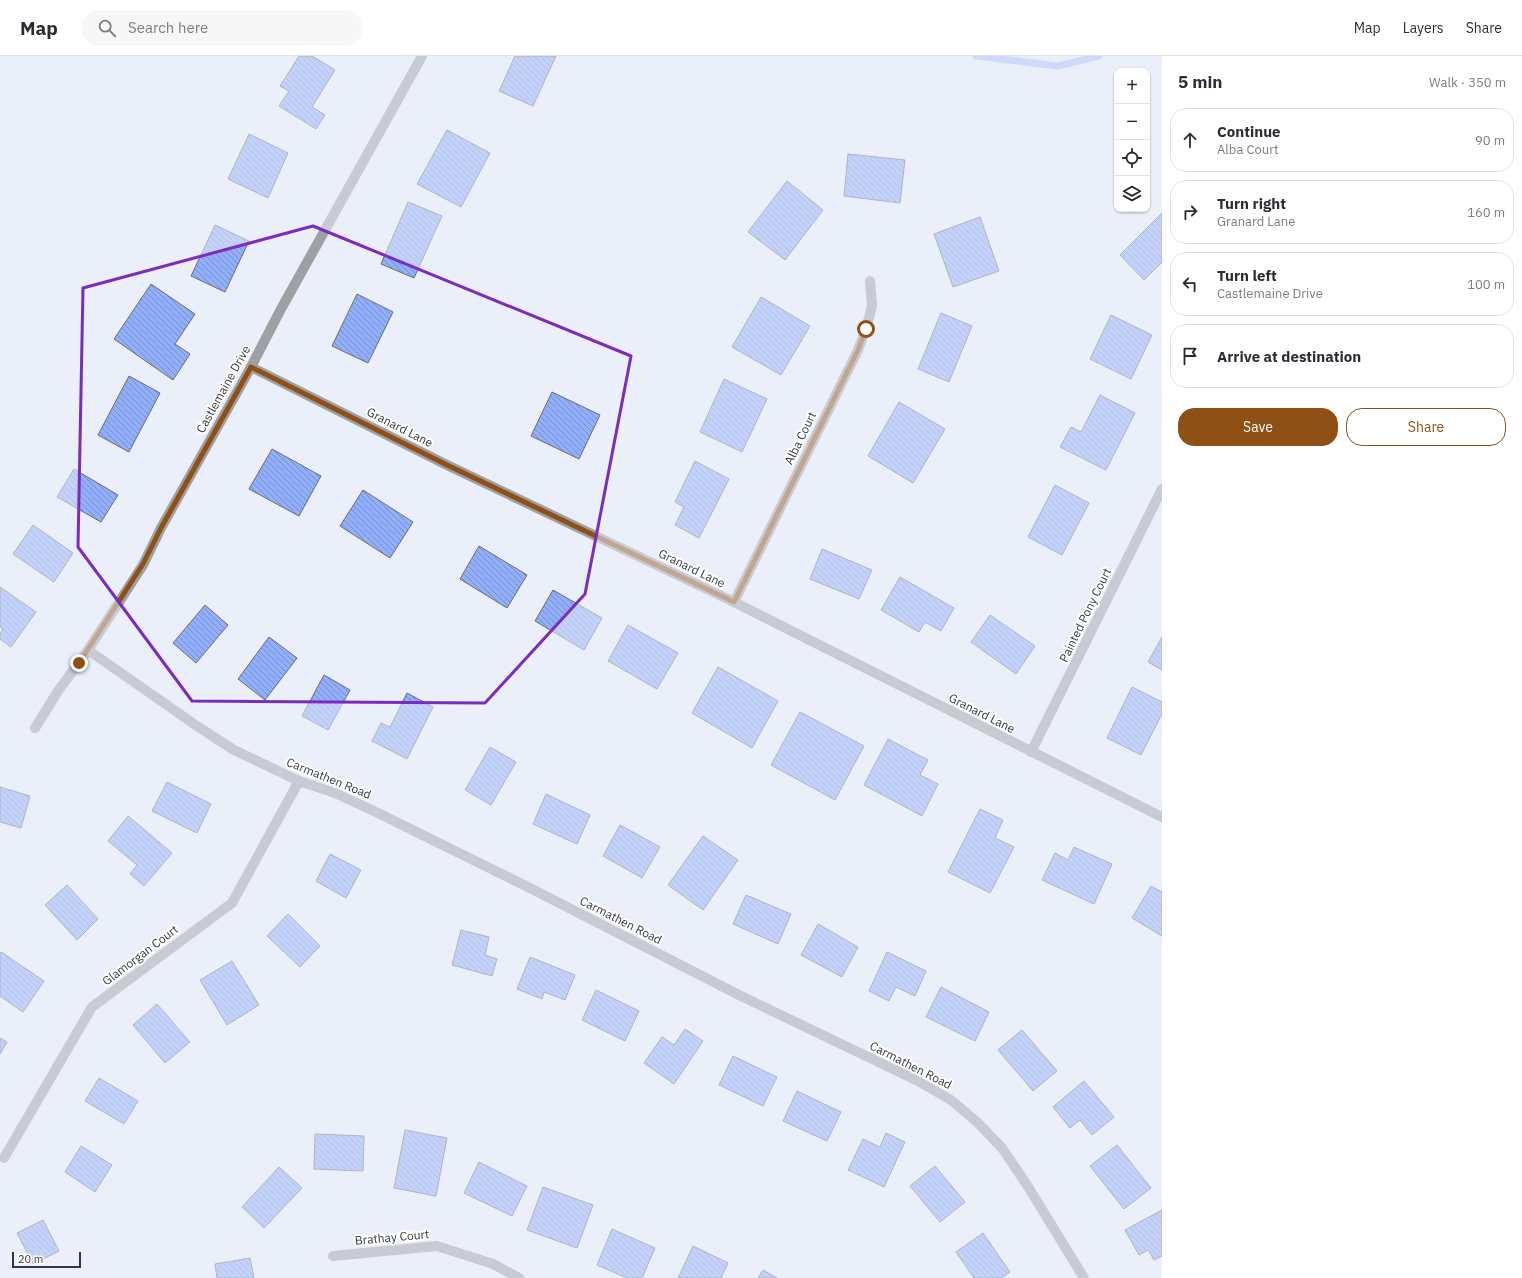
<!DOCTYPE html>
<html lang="en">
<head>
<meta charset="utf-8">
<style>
  :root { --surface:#fff; --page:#f7f7f7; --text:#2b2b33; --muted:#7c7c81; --line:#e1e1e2; --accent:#8f5016 }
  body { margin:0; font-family:"IBM Plex Sans",sans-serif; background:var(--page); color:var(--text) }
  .controls { position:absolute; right:12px; top:12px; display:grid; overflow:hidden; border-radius:8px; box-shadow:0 1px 3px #0004 }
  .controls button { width:36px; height:36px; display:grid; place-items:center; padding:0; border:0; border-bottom:1px solid var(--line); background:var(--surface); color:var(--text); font:20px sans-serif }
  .scale { position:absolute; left:12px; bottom:10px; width:69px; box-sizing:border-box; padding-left:4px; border:2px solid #37383c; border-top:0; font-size:11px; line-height:14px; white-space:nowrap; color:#37383c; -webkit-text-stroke:3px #fff; paint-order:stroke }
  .stop { position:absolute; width:12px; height:12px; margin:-9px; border:3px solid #8f5016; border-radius:50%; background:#fff }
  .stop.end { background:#8f5016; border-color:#fff; box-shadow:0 1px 4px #0008 }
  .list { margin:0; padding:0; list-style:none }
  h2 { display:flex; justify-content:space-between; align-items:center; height:52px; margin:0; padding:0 16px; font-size:17px }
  h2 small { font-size:13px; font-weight:400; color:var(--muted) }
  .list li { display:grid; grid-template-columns:26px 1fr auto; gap:12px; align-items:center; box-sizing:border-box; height:64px; margin:0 8px 8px; padding:0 8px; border:1px solid var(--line); border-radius:16px }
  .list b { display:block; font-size:15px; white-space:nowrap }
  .list p { margin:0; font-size:13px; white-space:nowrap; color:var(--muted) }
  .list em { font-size:13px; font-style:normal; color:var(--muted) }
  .actions { display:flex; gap:8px; padding:12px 16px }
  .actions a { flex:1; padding:9px 0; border:1px solid var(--accent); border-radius:16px; text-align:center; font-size:14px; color:var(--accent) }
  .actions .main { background:var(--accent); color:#fff }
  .icon { flex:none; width:22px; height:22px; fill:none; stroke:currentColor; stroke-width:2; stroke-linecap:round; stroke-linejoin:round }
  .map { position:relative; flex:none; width:1162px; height:1222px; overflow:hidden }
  header { display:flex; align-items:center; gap:24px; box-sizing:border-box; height:56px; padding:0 20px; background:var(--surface); border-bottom:1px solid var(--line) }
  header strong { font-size:19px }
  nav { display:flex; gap:22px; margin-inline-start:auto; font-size:14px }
  .search { width:280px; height:36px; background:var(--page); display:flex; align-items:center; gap:10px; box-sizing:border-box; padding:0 14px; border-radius:16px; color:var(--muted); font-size:15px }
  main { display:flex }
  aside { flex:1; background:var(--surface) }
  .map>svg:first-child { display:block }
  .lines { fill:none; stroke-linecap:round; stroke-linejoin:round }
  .stream { stroke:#a9c1ff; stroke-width:7 }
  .building { fill:url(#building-back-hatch); stroke:#686c74 }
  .street { stroke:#9ea0a4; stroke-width:10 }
  .route { stroke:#8f5016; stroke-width:5 }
  .marked { fill:none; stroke:#7b2cbf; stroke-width:3; stroke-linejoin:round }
  .labels { text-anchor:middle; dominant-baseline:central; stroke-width:4; stroke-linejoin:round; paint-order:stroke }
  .street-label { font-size:12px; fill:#37383c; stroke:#fff }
</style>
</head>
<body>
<header>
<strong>Map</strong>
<div class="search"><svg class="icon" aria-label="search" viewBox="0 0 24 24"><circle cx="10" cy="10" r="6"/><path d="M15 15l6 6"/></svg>Search here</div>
<nav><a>Map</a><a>Layers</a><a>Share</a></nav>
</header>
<main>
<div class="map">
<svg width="1162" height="1222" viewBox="0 0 1162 1222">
  <defs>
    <pattern id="building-back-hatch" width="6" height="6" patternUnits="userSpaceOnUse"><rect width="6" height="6" fill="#92affb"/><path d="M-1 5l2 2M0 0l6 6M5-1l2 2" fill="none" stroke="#788fcc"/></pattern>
  </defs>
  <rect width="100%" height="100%" fill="#ebeff9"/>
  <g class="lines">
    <polyline class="stream" points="976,0 1058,10 1099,0"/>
  </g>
  <g class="building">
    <polygon points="299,0 312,0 335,14 312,51 325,59 316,73 279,50 289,35 280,30"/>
    <polygon points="515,0 556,0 533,50 499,35"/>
    <polygon points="447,74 490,97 461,151 417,128"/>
    <polygon points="249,78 288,97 268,142 228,123"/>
    <polygon points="848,98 905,104 900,147 844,140"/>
    <polygon points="787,125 823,154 785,204 748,176"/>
    <polygon points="408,146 442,160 414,222 381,208"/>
    <polygon points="1162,157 1162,206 1144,224 1120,199"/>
    <polygon points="980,161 999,215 953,231 934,178"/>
    <polygon points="215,169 249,185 225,236 191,220"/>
    <polygon points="151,228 195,258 175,288 190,298 173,324 114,283"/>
    <polygon points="357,238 393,256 368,307 332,290"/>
    <polygon points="761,241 810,270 781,319 732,291"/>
    <polygon points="941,257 972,270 949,326 918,313"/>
    <polygon points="1111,259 1152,279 1131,323 1090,303"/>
    <polygon points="129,320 160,337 129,396 98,379"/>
    <polygon points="724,323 767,343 742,396 700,376"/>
    <polygon points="552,336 600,359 579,403 531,380"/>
    <polygon points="1100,339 1135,357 1106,414 1060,391 1071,371 1081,376"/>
    <polygon points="899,346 945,373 913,427 868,400"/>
    <polygon points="272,393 321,420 299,460 249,433"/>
    <polygon points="695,405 729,423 699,482 675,469 684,451 675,446"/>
    <polygon points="74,413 118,439 101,466 57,441"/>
    <polygon points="1055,429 1089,447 1062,499 1028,481"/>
    <polygon points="363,434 413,466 390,502 340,470"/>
    <polygon points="33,469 73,497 54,526 13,498"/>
    <polygon points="479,490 527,519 507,552 460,523"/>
    <polygon points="822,493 872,514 859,543 810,523"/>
    <polygon points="900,521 954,552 941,575 925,566 919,576 881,554"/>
    <polygon points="0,531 36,556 11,591 0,583 0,578 3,573 0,571"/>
    <polygon points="553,534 602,562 584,594 535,565"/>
    <polygon points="205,549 228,569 196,607 173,587"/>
    <polygon points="990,559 1035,590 1016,618 971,586"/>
    <polygon points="628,569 678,597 657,633 608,605"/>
    <polygon points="269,581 297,602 265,644 238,623"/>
    <polygon points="1162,581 1162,614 1148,606"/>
    <polygon points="718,611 778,645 752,692 692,657"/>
    <polygon points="324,619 350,634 328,674 302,660"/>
    <polygon points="1132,631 1162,646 1162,658 1141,699 1107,682"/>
    <polygon points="407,637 433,651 407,703 372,685 381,667 390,671"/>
    <polygon points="800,656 864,690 835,744 771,709"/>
    <polygon points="888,683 928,704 920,719 938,728 922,760 864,729"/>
    <polygon points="490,691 516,706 491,749 465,734"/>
    <polygon points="167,726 211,748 197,777 152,755"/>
    <polygon points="0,731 30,740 21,772 0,766"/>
    <polygon points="546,738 590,759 577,788 533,768"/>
    <polygon points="980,753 1003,764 995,782 1014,791 990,837 948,816"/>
    <polygon points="128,760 172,797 144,830 130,818 137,809 108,785"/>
    <polygon points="620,769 660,791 642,822 603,800"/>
    <polygon points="703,780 738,804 703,854 668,829"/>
    <polygon points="1074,791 1112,808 1094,848 1042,824 1055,797 1068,804"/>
    <polygon points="330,798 361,814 346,842 316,825"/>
    <polygon points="67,829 98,863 77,884 45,849"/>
    <polygon points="1151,830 1162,836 1162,880 1132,862"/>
    <polygon points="746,839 791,858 778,888 733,868"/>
    <polygon points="288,858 320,890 300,911 267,880"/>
    <polygon points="818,868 858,891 842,921 801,899"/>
    <polygon points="461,874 489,881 485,899 497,903 492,920 452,909"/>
    <polygon points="1,896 44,925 23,956 0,940 0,898"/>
    <polygon points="887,896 926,915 915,940 896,931 889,945 869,935"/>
    <polygon points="530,901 575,919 565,944 544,936 542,943 517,933"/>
    <polygon points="232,905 259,949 227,969 200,924"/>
    <polygon points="941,931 989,956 975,985 926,961"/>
    <polygon points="596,934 639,955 625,985 582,964"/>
    <polygon points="157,948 190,986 165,1007 133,969"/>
    <polygon points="685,973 703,985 674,1028 644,1007 662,981 674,989"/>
    <polygon points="1022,974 1057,1015 1033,1035 998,994"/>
    <polygon points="0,982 7,986 0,998"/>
    <polygon points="733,1000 777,1021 763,1050 719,1029"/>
    <polygon points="99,1022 138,1045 124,1068 85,1045"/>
    <polygon points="1084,1025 1114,1061 1092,1079 1080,1064 1070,1072 1053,1051"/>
    <polygon points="797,1035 841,1056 827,1085 783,1065"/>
    <polygon points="405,1074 447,1082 436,1140 394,1132"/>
    <polygon points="886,1077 905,1086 884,1131 848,1114 863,1083 880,1091"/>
    <polygon points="315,1078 364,1080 363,1115 314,1113"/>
    <polygon points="1117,1089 1151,1132 1124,1153 1090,1110"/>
    <polygon points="81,1090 112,1109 95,1136 65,1116"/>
    <polygon points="479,1106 527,1130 512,1160 464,1137"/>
    <polygon points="935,1110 965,1146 940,1166 910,1130"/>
    <polygon points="279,1111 302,1132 264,1172 242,1151"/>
    <polygon points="543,1131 593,1149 577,1192 527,1174"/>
    <polygon points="1162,1154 1162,1200 1154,1204 1148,1194 1139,1199 1125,1174"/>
    <polygon points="43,1164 59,1195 33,1208 17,1177"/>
    <polygon points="612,1173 655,1192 642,1222 627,1222 597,1209"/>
    <polygon points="983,1177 1010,1216 1001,1222 974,1222 956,1196"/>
    <polygon points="693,1190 728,1207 721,1222 678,1222"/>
    <polygon points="250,1202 254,1222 217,1222 215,1208"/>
    <polygon points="763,1214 777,1222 758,1222"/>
  </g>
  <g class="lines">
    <g class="street">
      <polyline points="251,311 447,409 734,546 1162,761"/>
      <polyline points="734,546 858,294 866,273 872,250 870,225"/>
      <polyline points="88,594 197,670 234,694 299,725 335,737 378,757 528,831 741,940 916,1024 951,1044 978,1067 1002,1092 1027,1129 1084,1222"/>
      <polyline points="35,672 58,635 88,594 143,509 161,472 251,311 281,253 422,0"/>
      <polyline points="1031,696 1162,433"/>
      <polyline points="4,1102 92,951 232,847 299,725"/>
      <polyline points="333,1200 437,1190 493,1208 519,1222"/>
    </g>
  </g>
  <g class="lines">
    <polyline class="route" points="79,607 143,508 161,472 251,311 447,409 734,546 858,294 866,273"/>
  </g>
  <path d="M0 0H1162V1222H0ZM313,170L631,300L585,538L485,647L192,645L78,491L83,232Z" fill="#ebeff9" fill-opacity=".55" fill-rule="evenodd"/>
  <path class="marked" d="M313,170L631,300L585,538L485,647L192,645L78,491L83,232Z"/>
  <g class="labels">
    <g class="street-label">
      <text transform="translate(223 333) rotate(-61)">Castlemaine Drive</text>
      <text transform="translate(400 371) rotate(27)">Granard Lane</text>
      <text transform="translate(800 382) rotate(-64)">Alba Court</text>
      <text transform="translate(692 512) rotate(26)">Granard Lane</text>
      <text transform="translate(1085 559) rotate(-64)">Painted Pony Court</text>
      <text transform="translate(982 657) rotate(27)">Granard Lane</text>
      <text transform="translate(329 722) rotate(22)">Carmathen Road</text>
      <text transform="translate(621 864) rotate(27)">Carmathen Road</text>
      <text transform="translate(140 899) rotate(-37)">Glamorgan Court</text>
      <text transform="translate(911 1009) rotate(27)">Carmathen Road</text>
      <text transform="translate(392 1181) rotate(-5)">Brathay Court</text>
    </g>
  </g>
</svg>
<div class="controls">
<button>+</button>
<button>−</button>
<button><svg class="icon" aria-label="locate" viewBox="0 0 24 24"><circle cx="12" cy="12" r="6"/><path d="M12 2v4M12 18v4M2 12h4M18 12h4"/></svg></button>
<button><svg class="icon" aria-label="layers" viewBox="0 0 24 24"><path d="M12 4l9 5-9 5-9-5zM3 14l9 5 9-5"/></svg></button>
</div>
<div class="scale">20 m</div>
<div class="stop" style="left:866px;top:273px"></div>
<div class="stop end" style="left:79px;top:607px"></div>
</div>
<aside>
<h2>5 min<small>Walk · 350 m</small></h2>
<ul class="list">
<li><svg class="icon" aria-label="ahead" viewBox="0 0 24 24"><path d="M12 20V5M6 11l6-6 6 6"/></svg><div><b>Continue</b><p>Alba Court</p></div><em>90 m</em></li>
<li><svg class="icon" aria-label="right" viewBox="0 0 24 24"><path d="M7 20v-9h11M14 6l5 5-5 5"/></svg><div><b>Turn right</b><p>Granard Lane</p></div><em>160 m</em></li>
<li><svg class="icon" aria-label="left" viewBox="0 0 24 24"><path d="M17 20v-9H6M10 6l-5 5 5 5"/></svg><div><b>Turn left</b><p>Castlemaine Drive</p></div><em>100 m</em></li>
<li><svg class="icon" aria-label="arrive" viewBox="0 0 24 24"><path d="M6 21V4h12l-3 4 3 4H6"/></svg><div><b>Arrive at destination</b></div></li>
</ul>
<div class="actions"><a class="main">Save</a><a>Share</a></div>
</aside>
</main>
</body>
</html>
